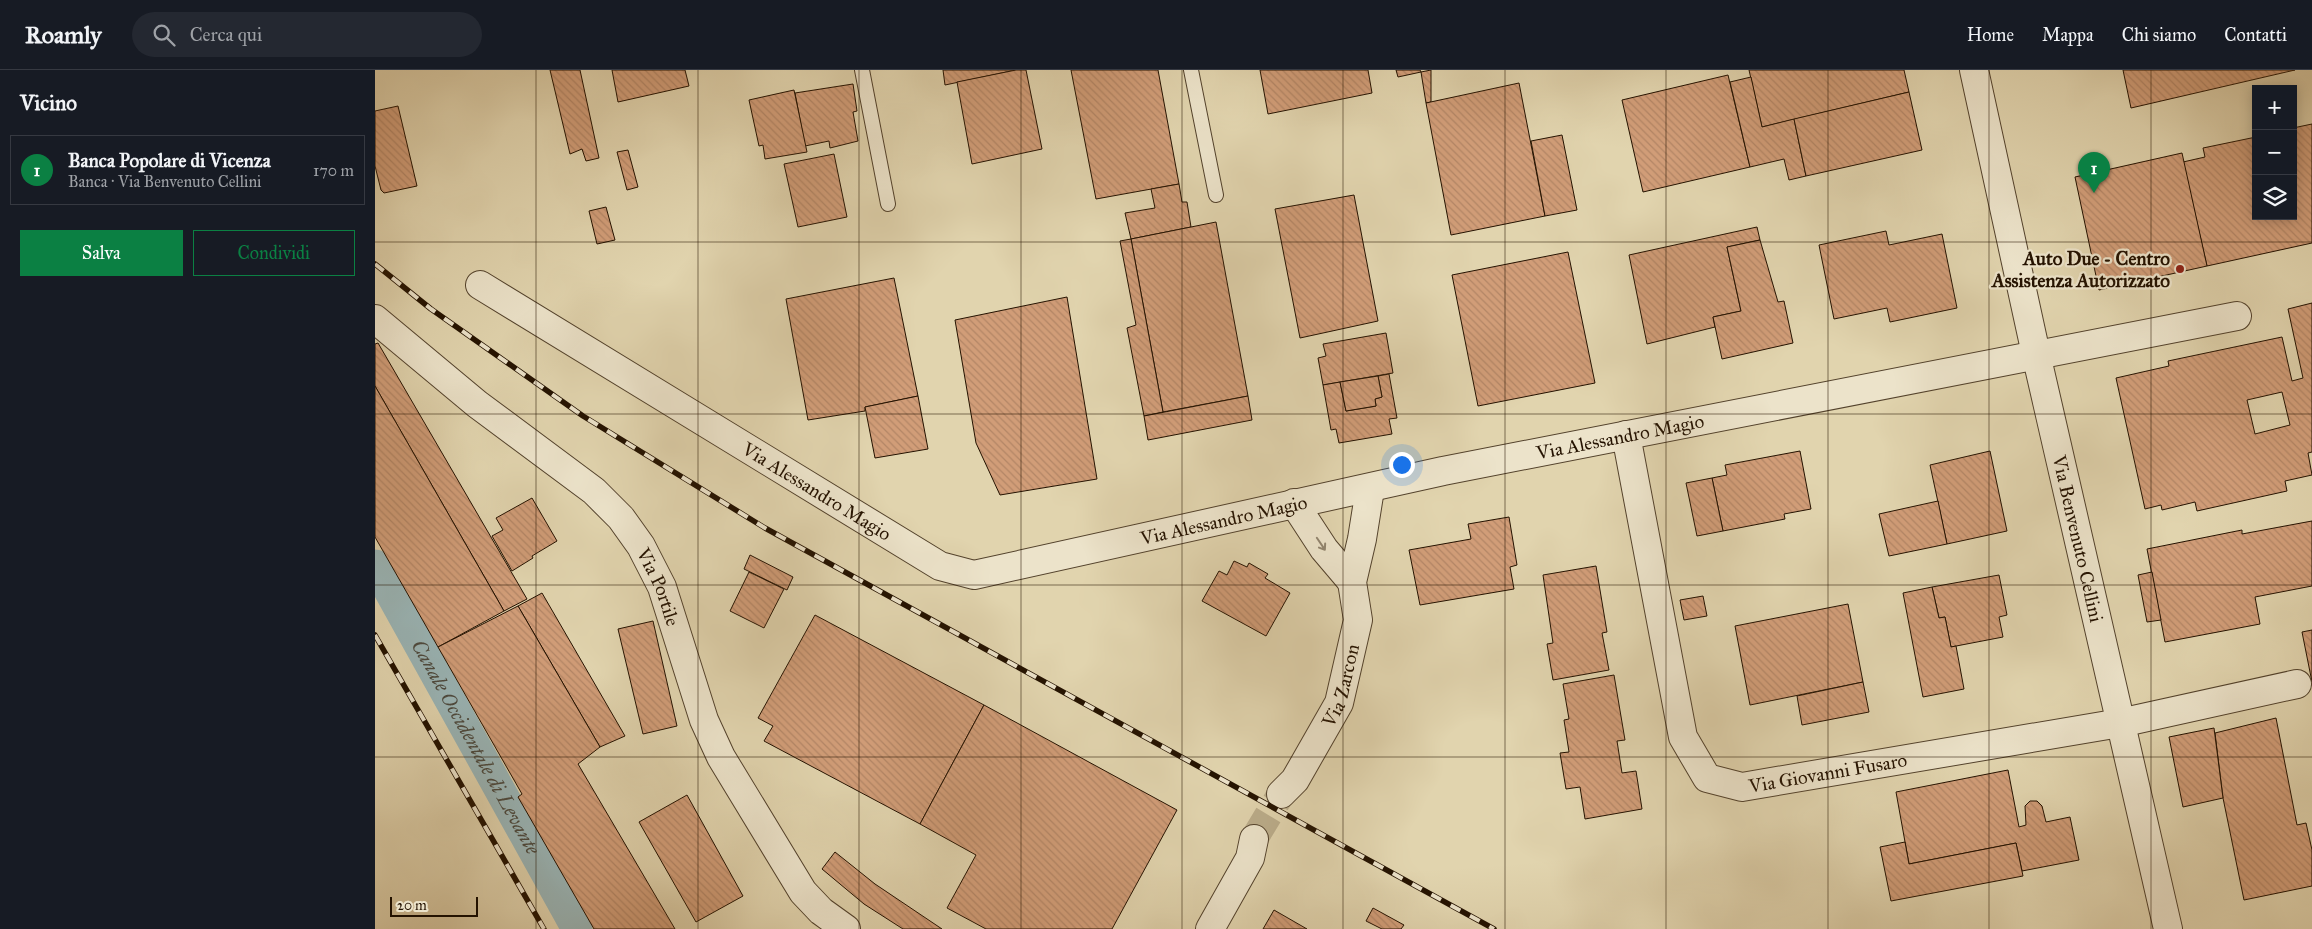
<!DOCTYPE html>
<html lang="it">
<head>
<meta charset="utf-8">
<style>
  :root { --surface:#171b24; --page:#242831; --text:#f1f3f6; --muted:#9ea1a6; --line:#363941; --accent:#0b8043 }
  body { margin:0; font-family:"IM FELL Great Primer",serif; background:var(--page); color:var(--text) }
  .controls { position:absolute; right:15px; top:15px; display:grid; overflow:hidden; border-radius:0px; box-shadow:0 2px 12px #0003 }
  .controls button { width:45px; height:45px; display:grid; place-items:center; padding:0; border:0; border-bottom:1px solid var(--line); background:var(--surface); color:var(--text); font:25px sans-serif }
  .scale { position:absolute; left:15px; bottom:12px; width:88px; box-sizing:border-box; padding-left:5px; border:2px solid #241200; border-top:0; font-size:14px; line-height:18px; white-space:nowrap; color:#241200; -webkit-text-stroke:4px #ece3ca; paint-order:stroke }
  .you { position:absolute; left:1026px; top:394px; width:18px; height:18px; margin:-12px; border:4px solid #fff; border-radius:50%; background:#1a73e8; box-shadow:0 0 0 8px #1a73e833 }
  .badge { display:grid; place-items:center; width:32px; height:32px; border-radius:50%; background:var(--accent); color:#fff; font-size:16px; font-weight:700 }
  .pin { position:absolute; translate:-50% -41px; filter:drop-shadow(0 1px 2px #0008) }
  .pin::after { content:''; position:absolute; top:26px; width:18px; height:15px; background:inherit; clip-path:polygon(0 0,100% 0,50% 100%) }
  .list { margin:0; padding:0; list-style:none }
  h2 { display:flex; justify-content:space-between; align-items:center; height:65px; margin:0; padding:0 20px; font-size:21px }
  h2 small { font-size:16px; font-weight:400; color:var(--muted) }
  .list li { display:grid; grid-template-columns:32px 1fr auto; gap:15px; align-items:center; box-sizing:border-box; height:70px; margin:0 10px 10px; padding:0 10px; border:1px solid var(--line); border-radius:0px }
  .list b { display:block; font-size:19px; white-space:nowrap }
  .list p { margin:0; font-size:16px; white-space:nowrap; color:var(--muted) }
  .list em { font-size:16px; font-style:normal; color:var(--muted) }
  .actions { display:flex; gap:10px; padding:15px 20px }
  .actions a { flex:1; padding:11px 0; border:1px solid var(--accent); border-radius:0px; text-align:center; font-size:18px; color:var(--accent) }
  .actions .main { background:var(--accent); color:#fff }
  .icon { flex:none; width:28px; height:28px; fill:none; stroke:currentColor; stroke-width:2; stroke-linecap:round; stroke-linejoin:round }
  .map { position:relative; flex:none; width:1937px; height:859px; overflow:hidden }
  header { display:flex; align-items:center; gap:30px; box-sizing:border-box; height:70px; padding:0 25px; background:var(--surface); border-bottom:1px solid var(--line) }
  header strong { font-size:24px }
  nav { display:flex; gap:28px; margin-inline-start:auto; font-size:18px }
  .search { width:350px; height:45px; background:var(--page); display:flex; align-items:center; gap:12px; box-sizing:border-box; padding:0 18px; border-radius:28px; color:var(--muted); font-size:19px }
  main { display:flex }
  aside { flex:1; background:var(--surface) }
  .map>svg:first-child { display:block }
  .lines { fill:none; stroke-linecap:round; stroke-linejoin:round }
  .canal { stroke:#9ab5b6; stroke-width:31 }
  .building { fill:url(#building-back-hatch); stroke:#241200; fill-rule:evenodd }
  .street-tunnel { stroke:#bbad8b; stroke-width:28; stroke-dasharray:28 14; stroke-linecap:butt }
  .lane-casing { stroke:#53422c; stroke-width:16 }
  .street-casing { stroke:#53422c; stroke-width:30 }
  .lane { stroke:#ece3ca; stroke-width:14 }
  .street { stroke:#ece3ca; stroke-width:28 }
  .rail-casing { stroke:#241200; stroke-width:5.5 }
  .rail { stroke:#ece3ca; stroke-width:4; stroke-dasharray:11; stroke-linecap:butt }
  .oneway { stroke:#92856f }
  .grid { fill:none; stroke:#241200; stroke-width:1; stroke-opacity:0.55 }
  .poi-dot { fill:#8f2418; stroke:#ece3ca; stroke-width:2 }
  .labels { text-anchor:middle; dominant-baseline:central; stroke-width:4.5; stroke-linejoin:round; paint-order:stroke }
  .poi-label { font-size:19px; font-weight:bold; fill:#241200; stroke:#ece3ca; text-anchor:end }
  .street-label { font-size:19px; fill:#241200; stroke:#ece3ca }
  .water-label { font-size:20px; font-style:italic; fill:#4d4b40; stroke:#ece3ca }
</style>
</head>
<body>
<header>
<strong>Roamly</strong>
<div class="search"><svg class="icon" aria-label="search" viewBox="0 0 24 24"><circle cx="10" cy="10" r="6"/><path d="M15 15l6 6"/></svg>Cerca qui</div>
<nav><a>Home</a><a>Mappa</a><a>Chi siamo</a><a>Contatti</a></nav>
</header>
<main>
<aside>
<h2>Vicino<small></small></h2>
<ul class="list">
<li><span class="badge">1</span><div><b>Banca Popolare di Vicenza</b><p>Banca · Via Benvenuto Cellini</p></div><em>170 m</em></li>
</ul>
<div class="actions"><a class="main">Salva</a><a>Condividi</a></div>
</aside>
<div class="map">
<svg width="1937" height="859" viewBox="0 0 1937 859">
  <defs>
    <pattern id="building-back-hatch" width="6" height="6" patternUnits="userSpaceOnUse" patternTransform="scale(1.25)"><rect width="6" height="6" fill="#d19d78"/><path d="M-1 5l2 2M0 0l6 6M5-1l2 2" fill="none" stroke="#b38666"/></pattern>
  </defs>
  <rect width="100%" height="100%" fill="#e1d4ae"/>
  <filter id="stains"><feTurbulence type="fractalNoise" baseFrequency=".004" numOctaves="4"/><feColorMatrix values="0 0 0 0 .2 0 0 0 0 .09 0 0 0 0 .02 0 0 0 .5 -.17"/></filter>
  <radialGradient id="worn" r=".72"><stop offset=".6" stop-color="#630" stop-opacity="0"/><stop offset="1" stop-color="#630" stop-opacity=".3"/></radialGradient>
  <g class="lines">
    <path class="canal" id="s1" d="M0,495L202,859"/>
  </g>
  <g class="building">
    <polygon points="175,0 205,0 224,88 211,91 207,79 195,84"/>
    <polygon points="237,0 310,0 314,16 243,32"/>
    <polygon points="568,0 641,0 570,15"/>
    <polygon points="641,0 651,0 667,79 597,94 582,12"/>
    <polygon points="696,0 783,0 804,114 721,129"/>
    <polygon points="885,0 993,0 997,23 893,44"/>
    <polygon points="1021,0 1045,0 1046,2 1023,7"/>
    <polygon points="1056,0 1056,32 1051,33 1046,2"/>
    <polygon points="1374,0 1529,0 1534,22 1387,57"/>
    <polygon points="1748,0 1920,0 1756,38"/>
    <polygon points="1353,5 1375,97 1268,122 1247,30"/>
    <polygon points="1376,7 1387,57 1419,49 1431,106 1414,110 1409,89 1375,97 1355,12"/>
    <polygon points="1144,13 1170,146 1076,165 1051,33"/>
    <polygon points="478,14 482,41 478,42 483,71 455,78 454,71 430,76 420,23"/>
    <polygon points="419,20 432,82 390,89 388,75 384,76 374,30"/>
    <polygon points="1534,22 1547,80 1431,106 1419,49"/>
    <polygon points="23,36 42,116 9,123 6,120 0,96 0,41"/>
    <polygon points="1937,54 1937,173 1832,196 1808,92 1830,87 1828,78 1881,67 1881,146 1918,146 1918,58"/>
    <polygon points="1187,65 1202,140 1170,146 1156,71"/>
    <polygon points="253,80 263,117 252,120 242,82"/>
    <polygon points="1807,83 1832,196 1724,220 1700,107"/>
    <polygon points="459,84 472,147 423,157 409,94"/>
    <polygon points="804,114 807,132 812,132 816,157 756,169 750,143 780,138 776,119"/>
    <polygon points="979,125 1003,251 925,268 900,139"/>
    <polygon points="231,137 240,170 222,174 214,141"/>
    <polygon points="841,152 873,326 788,342 756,169"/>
    <polygon points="1382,157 1385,170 1352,177 1366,241 1338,247 1340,257 1272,274 1254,185"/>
    <polygon points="1511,161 1514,175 1567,164 1582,238 1515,252 1512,238 1459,249 1444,175"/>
    <polygon points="756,169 788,342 769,346 752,258 761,255 745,171"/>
    <polygon points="1385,170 1403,232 1409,231 1418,273 1347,289 1338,247 1366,241 1352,177"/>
    <polygon points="1193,182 1220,313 1103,336 1077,205"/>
    <polygon points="519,208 543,326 490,337 490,341 433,350 411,229"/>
    <polygon points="692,227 722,409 625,425 601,373 580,250"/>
    <path d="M1937,233V382L1933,383L1937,405L1910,411L1912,421L1822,441L1820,432L1787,440L1786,435L1770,439L1741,308L1794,296L1793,291L1907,267L1917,311L1928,308L1913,239ZM1907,322L1915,355L1880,364L1872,330Z"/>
    <polygon points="1011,263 1018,303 948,315 943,288 951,286 948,274"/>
    <polygon points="3,273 152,529 129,541 0,316 0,274"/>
    <polygon points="1014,304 1022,348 1014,349 1017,364 964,373 961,359 956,360 948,315 965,312 971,341 1001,336 1000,329 1007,327 1003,306"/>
    <polygon points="1003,306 1007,327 1000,329 1001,336 971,341 965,312"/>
    <polygon points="0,316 129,541 63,577 0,467"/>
    <polygon points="543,326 553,379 500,388 490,337"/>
    <polygon points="873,326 877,350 773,370 769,346"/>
    <polygon points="1425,381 1436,439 1409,444 1410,449 1348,461 1337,408 1352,405 1350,395"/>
    <polygon points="1615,381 1632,461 1572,474 1555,395"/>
    <polygon points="1337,408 1348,461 1322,466 1311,413"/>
    <polygon points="157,428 182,471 157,486 158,488 137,501 117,466 128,460 121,448"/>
    <polygon points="1563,431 1572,474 1514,486 1504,444"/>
    <polygon points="1134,447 1142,495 1135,497 1139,519 1045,535 1034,480 1096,469 1093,454"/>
    <polygon points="1937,451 1937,516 1880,527 1885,554 1790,572 1772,479 1867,460 1867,464"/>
    <polygon points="375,485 418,507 412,520 369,499"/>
    <polygon points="859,491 872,497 874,493 893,504 890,508 915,523 891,566 827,531 844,501 852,505"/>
    <polygon points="1221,496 1232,562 1227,563 1234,600 1178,610 1172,574 1178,573 1168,505"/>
    <polygon points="374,502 409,519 389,558 355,541"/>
    <polygon points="1777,502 1786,550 1772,552 1763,505"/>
    <polygon points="1624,505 1632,545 1624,547 1628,567 1576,577 1570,547 1564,548 1557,517"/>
    <polygon points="1557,517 1564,548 1570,547 1576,577 1581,576 1589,619 1548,627 1528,523"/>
    <polygon points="167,523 250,666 225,677 143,536"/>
    <polygon points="1328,526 1332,546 1309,550 1305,530"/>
    <polygon points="1473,534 1488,612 1375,635 1360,556"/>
    <polygon points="143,536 225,677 203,694 300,859 219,859 143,727 147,724 63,577"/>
    <polygon points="440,545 609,635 545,754 389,671 398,656 383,648"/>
    <polygon points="278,551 302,656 268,664 243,559"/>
    <polygon points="1937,560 1937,612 1927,562"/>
    <polygon points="1239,605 1250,670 1242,671 1247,703 1261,701 1267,739 1210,749 1205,717 1191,719 1185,683 1194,682 1189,650 1194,649 1188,614"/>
    <polygon points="1488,612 1494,642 1427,655 1422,626"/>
    <polygon points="609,635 802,740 737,859 611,859 572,838 601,785 545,754"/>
    <polygon points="1901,648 1922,755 1931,753 1937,780 1937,816 1869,830 1848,728 1840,663"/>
    <polygon points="1839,658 1848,728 1808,737 1794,667"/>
    <polygon points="1633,700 1644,757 1651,755 1650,736 1655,731 1662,731 1667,736 1671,752 1695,747 1704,790 1647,801 1641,773 1534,794 1521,722"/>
    <polygon points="312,725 368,826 321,852 264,752"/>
    <polygon points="1530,772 1534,794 1641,773 1648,806 1516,831 1505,777"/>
    <polygon points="460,782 500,814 567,859 528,859 489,834 447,799"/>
    <polygon points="998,838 1029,855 1026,859 1007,859 991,851"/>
    <polygon points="899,840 932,859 888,859"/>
  </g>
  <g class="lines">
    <polyline class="street-tunnel" points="879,769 906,724"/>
    <defs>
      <g id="lane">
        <polyline points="487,0 513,134"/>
        <polyline points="816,0 841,125"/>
      </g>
      <g id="street">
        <path id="s2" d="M1599,0L1661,284L1793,859"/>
        <path id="s3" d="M105,215L565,496L599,505L1068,401L1862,246"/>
        <path id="s4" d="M0,249L102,334L219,421L246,448L266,476L287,517L329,650L346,687L428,822L446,841L471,859"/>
        <path id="s5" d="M1251,365L1308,667L1332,708L1367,717L1745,653L1922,614"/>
        <polyline points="919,433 949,479 977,512"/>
        <path id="s6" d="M906,724L920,710L964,633L983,550L977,512L987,469L995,419"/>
        <polyline points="835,859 875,788 879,769"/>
      </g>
    </defs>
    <use href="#lane" class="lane-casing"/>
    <use href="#street" class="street-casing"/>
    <use href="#lane" class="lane"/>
    <use href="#street" class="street"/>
    <defs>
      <g id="rail">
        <polyline points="0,194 56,239 208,346 390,458 1119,859"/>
        <polyline points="0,565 169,859"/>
      </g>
    </defs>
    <use href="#rail" class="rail-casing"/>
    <use href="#rail" class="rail"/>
  </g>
  <defs><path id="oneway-shaft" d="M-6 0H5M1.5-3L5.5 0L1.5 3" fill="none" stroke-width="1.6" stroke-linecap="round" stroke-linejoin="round" transform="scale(1.25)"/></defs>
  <use class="oneway" href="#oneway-shaft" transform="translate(946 474) rotate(56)"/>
  <path class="grid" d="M161,0V859M323,0V859M484,0V859M646,0V859M807,0V859M968,0V859M1130,0V859M1291,0V859M1453,0V859M1614,0V859M1776,0V859M0,172H1937M0,344H1937M0,515H1937M0,687H1937"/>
  <circle class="poi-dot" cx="1805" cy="199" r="5"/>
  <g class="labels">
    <g class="poi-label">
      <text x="1795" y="188">Auto Due - Centro<tspan x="1795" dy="22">Assistenza Autorizzato</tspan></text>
    </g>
    <g class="street-label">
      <text stroke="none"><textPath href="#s3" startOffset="1235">Via Alessandro Magio</textPath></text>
      <text stroke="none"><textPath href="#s3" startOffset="395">Via Alessandro Magio</textPath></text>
      <text stroke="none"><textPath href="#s3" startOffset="830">Via Alessandro Magio</textPath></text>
      <text stroke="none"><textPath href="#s2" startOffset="480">Via Benvenuto Cellini</textPath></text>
      <text stroke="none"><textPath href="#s4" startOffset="396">Via Portile</textPath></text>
      <text stroke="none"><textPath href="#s6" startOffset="126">Via Zarcon</textPath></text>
      <text stroke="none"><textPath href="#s5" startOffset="478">Via Giovanni Fusaro</textPath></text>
    </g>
    <g class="water-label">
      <text stroke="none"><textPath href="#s1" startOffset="208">Canale Occidentale di Levante</textPath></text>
    </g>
  </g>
  <rect width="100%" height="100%" filter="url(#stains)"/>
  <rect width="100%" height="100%" fill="url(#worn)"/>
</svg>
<div class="controls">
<button>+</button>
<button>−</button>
<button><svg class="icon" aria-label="layers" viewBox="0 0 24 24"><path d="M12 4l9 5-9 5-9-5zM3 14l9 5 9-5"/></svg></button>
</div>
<div class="scale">20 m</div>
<div class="you"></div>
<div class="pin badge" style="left:1719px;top:123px">1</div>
</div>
</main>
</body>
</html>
